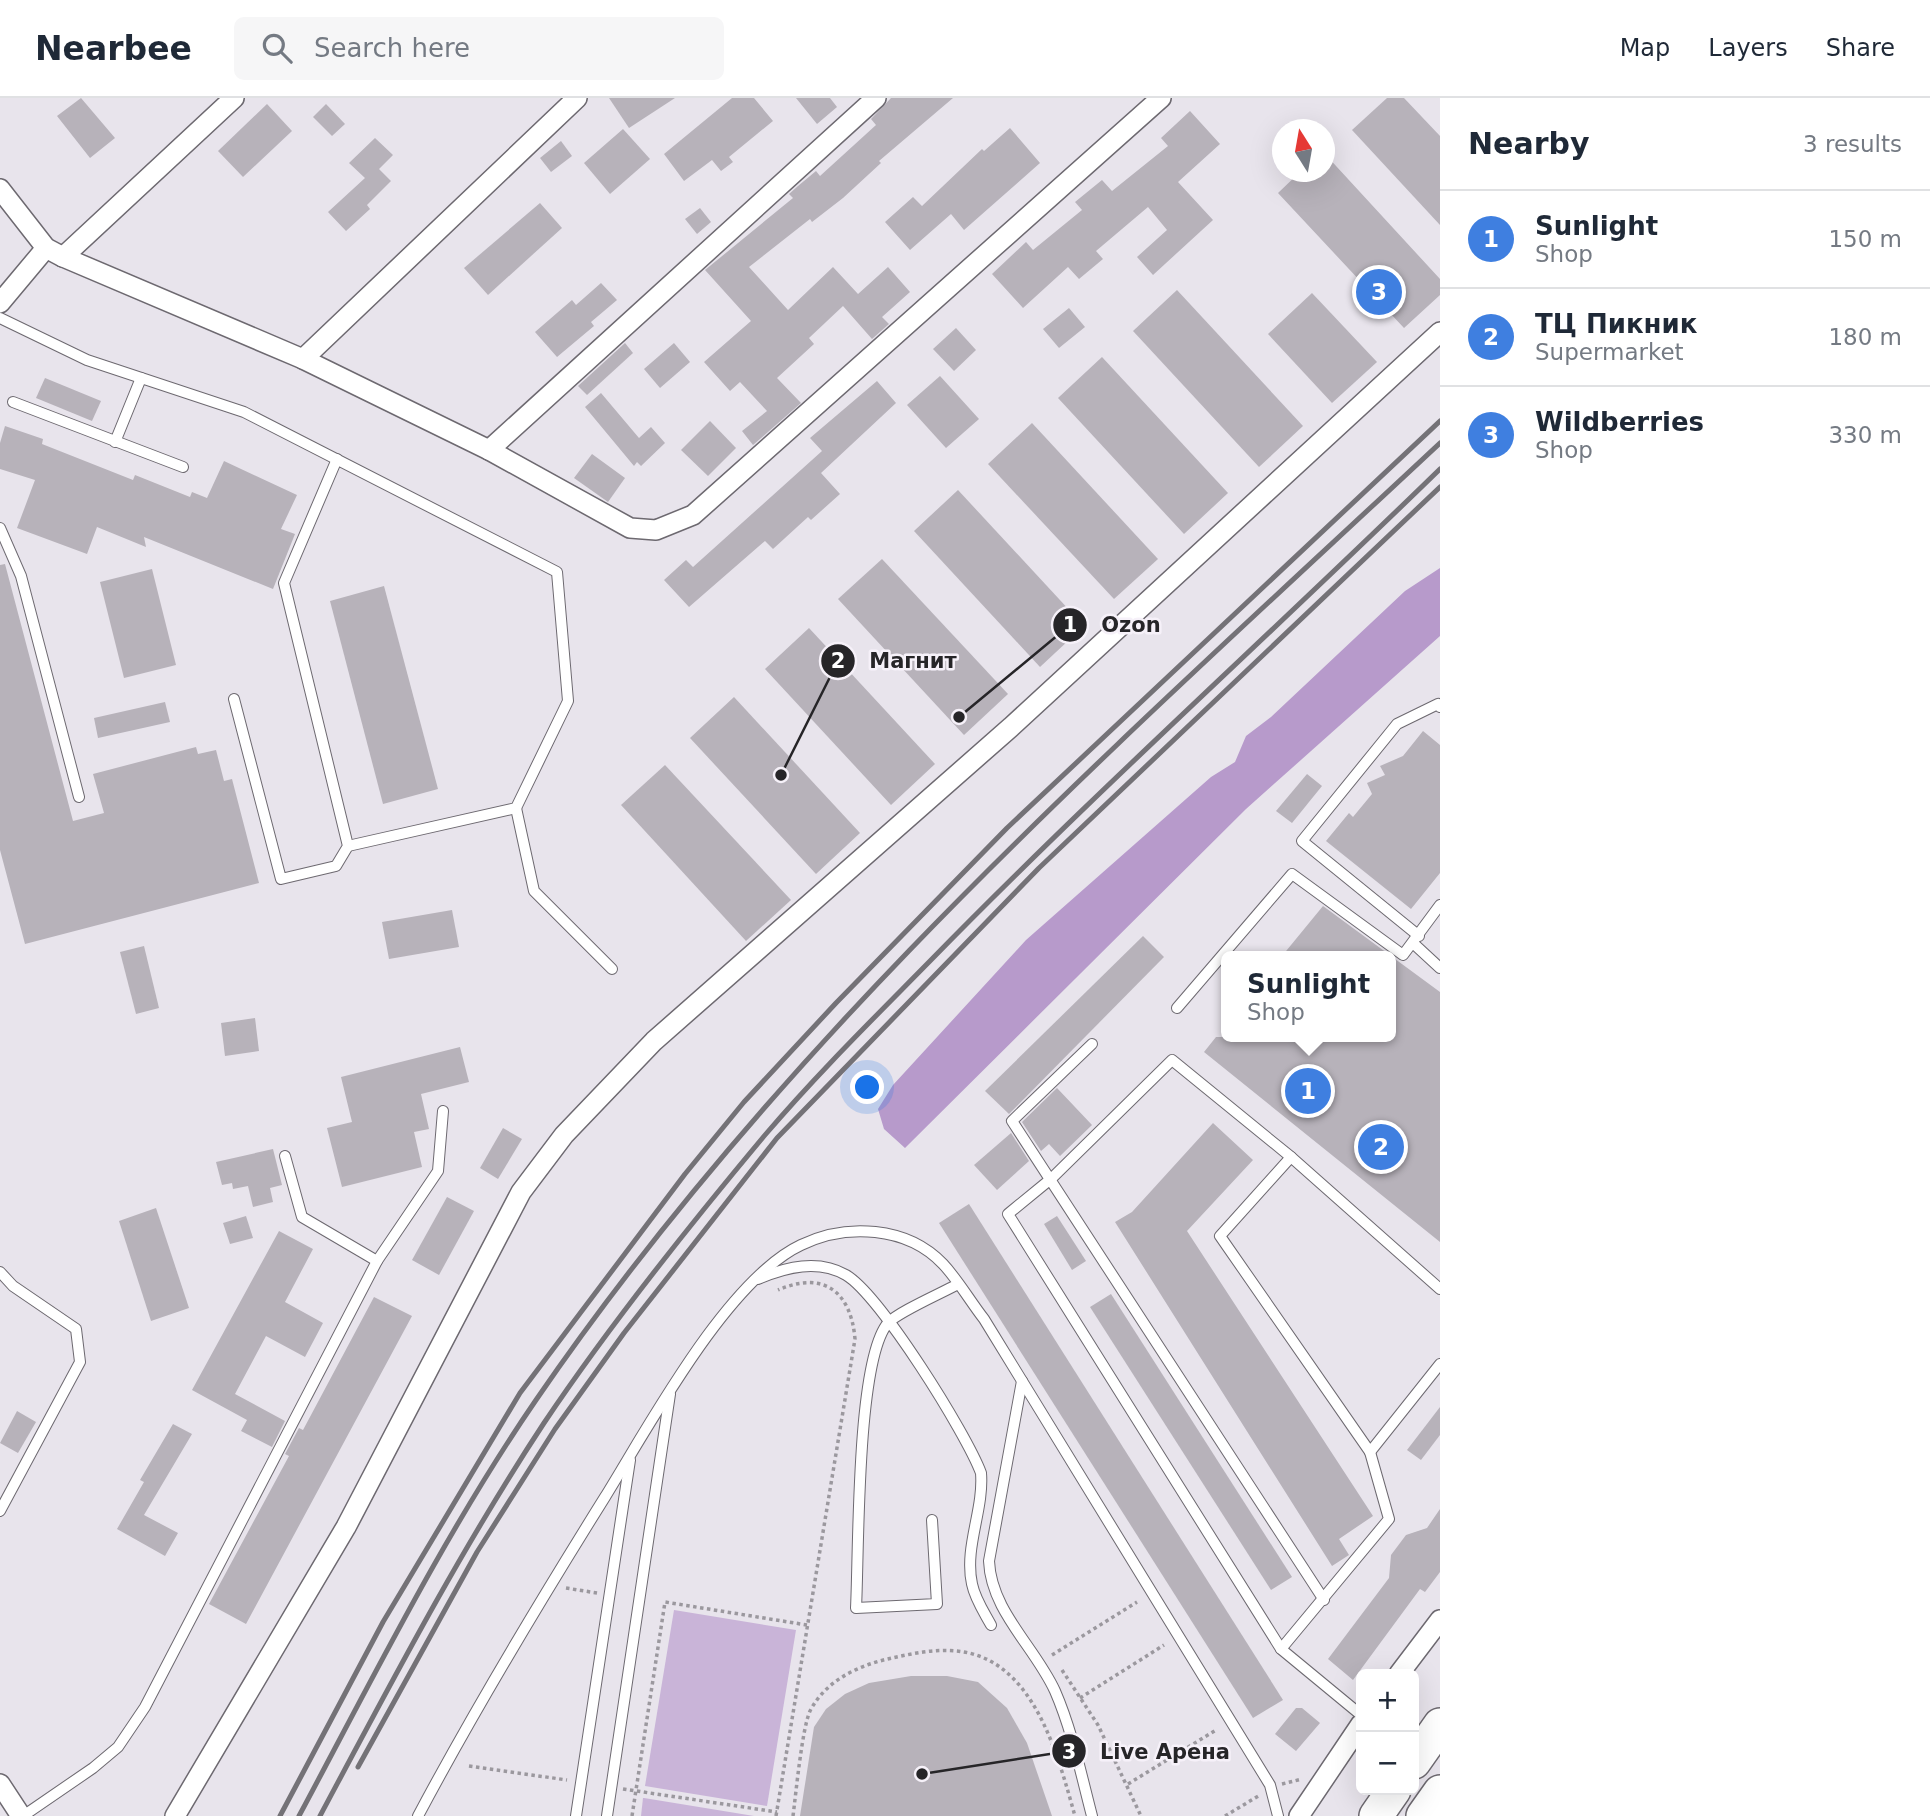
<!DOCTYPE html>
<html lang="en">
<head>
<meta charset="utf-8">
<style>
  :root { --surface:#fff; --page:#f6f6f7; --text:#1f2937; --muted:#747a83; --line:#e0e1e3; --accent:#0b8043 }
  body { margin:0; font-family:"DejaVu Sans",sans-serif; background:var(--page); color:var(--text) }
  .controls { position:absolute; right:21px; bottom:21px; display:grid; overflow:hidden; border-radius:10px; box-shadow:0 7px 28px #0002 }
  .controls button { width:63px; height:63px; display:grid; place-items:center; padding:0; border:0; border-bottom:2px solid var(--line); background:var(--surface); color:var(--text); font:35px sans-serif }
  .compass { position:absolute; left:1272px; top:21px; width:63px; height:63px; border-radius:50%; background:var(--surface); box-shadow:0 7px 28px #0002; rotate:349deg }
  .you { position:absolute; left:868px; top:990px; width:24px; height:24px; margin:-18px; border:5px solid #fff; border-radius:50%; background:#1a73e8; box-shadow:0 0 0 10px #1a73e833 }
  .badge { display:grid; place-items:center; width:46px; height:46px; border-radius:50%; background:var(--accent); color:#fff; font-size:23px; font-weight:700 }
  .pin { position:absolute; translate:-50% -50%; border:4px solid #fff; box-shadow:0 2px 7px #0006 }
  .popup { position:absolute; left:1221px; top:853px; width:175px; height:91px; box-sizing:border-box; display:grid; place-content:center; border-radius:10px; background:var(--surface); filter:drop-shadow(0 2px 5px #0005); font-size:23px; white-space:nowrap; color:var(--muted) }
  .popup b { font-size:26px; color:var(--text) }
  .popup::after { content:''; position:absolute; left:50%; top:100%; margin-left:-14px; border:14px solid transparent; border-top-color:var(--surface) }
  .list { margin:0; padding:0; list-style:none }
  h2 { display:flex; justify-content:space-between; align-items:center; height:91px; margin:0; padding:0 28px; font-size:30px }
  h2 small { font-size:23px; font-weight:400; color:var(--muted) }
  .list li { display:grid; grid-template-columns:46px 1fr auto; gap:21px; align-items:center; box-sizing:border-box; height:98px; padding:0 28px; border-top:2px solid var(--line) }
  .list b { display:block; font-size:26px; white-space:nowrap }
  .list p { margin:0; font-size:23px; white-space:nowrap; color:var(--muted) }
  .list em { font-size:23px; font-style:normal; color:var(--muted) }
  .icon { flex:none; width:38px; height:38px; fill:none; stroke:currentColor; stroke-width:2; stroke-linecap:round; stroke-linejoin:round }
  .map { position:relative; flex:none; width:1440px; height:1718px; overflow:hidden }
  header { display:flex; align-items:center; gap:42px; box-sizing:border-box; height:98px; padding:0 35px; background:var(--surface); border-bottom:2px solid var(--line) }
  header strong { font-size:33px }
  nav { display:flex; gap:38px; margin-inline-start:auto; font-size:24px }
  .search { width:490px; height:63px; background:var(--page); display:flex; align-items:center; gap:18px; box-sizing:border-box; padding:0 24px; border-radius:10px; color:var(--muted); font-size:26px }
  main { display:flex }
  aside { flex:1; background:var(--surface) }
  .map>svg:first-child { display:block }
  .green { fill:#c9b4d8 }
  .forest { fill:#b79acb }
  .building { fill:#b7b2ba }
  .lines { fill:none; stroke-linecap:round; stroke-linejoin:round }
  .service-casing { stroke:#6d6970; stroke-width:12 }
  .minor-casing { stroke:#6d6970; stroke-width:22 }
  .trunk-casing { stroke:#6d6970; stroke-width:36 }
  .path { stroke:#9b989e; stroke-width:3.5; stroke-dasharray:3.5 3.5; stroke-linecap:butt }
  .service { stroke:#fff; stroke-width:10 }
  .minor { stroke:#fff; stroke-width:19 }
  .trunk { stroke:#fff; stroke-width:33 }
  .rail { stroke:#747277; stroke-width:5 }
  .leader { fill:none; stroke:#262528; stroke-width:2.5 }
  .callout-dot { fill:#262528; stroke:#f6f1f9; stroke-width:2.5 }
  .mark-label { font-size:21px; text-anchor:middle; font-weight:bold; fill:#fff }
  .callout-label { font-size:21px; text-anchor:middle; font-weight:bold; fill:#262528; stroke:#f6f1f9; stroke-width:5; stroke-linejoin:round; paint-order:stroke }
</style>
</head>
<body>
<header>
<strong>Nearbee</strong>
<div class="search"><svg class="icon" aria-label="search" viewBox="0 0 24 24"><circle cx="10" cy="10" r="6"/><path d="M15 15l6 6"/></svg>Search here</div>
<nav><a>Map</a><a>Layers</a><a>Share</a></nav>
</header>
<main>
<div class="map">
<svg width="1440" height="1718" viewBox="0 0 1440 1718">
  <rect width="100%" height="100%" fill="#e8e4ec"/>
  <g class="green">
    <polygon points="674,1512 796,1532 767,1708 645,1688"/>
    <polygon points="643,1700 644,1700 754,1718 641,1718"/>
  </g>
  <polygon class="forest" points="1440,470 1440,538 1246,711 905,1050 884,1031 878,1011 893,987 1026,842 1211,679 1235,664 1246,638 1271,619 1405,493"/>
  <g class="building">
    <polygon points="81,0 115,40 90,60 57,18"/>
    <polygon points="609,0 675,0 629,30"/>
    <polygon points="732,0 754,0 773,23 729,59 733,64 721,73 712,62 684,83 664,56"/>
    <polygon points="796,0 830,0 837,9 817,26"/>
    <polygon points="891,0 953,0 879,63 881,65 843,100 812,124 810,121 749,169 788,212 833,169 858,196 888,169 910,194 882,219 889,226 872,241 843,208 809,240 814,246 777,280 801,305 753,347 742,333 767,313 740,284 730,293 704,264 751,223 705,172 793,100 789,96 798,88 816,73 820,78 876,27 871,21"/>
    <polygon points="1387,0 1404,0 1440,38 1440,127 1352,32"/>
    <polygon points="267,6 292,33 243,79 218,53"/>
    <polygon points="326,6 345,26 332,38 313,19"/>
    <polygon points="1190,13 1220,46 1178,84 1213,122 1153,177 1137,159 1167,132 1148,109 1096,153 1103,161 1079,181 1068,169 1023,210 992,176 1026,144 1033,152 1082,112 1075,104 1102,82 1112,93 1168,48 1161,40"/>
    <polygon points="1010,30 1040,65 964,132 951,116 910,152 885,124 913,99 922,108 982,51 984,53"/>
    <polygon points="623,31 650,61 610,96 584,65"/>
    <polygon points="375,40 393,57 379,71 391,83 367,107 370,111 346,133 328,114 365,80 349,65"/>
    <polygon points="561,43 572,58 551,74 540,60"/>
    <polygon points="1325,56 1440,181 1440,197 1404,230 1278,95 1300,74 1325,74"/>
    <polygon points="540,105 562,130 488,197 464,170"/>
    <polygon points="700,110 711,124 697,136 685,121"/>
    <polygon points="601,185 617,202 591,224 594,228 557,259 535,234 572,202 576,207"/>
    <polygon points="1177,192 1303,328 1259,369 1133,233"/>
    <polygon points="1312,195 1377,264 1332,305 1268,236"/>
    <polygon points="1069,210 1085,229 1059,250 1043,231"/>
    <polygon points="956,230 976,252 954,273 933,251"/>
    <polygon points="625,245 633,255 587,297 578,288"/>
    <polygon points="674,245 690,264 660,290 644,271"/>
    <polygon points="1102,259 1228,395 1184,436 1058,300"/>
    <polygon points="940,278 979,321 946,350 907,307"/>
    <polygon points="45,280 101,303 92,323 36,300"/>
    <polygon points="877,283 896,305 821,375 840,396 811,422 808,419 773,451 765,443 689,509 664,482 686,462 693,469 822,353 810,340"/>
    <polygon points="601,295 639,340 651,329 665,345 641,368 637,364 634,368 585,309"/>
    <polygon points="710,323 736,350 708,378 681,352"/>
    <polygon points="1032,325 1158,461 1114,501 988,366"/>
    <polygon points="5,328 43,341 42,346 133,382 135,377 190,399 192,394 207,400 224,363 297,397 281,431 295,436 273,491 144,439 146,449 97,429 87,456 17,430 35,382 0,371 0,345"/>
    <polygon points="592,356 625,380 608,404 574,380"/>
    <polygon points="958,392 1084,528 1040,569 914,433"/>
    <polygon points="882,461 1008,596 964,637 838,501"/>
    <polygon points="5,466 73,723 104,715 93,676 196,649 198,656 216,652 224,683 232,681 259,785 25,846 0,752 0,467"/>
    <polygon points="152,471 176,567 124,580 100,484"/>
    <polygon points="384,488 438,691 383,706 330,503"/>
    <polygon points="809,530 935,666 891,707 765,571"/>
    <polygon points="734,599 860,735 816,776 690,640"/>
    <polygon points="165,604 170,624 98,640 94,620"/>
    <polygon points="1423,633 1440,647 1440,775 1411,811 1326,743 1349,715 1353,719 1372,696 1367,685 1385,677 1380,668 1403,658"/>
    <polygon points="665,667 791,802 746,843 621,707"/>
    <polygon points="1307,676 1322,688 1292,725 1276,713"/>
    <polygon points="1323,808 1440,894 1440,1144 1204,954 1216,939 1390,939 1390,858 1282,858"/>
    <polygon points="452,812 459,849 389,861 382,824"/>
    <polygon points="1143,838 1164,859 1009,1016 985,993"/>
    <polygon points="144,848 159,910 136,916 120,854"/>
    <polygon points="255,920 259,953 225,958 221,925"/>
    <polygon points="460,949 469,984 421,996 429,1031 414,1034 422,1069 342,1089 327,1030 352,1024 341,979"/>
    <polygon points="1057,990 1092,1027 1060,1058 1049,1046 1041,1053 1022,1024"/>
    <polygon points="1213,1025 1253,1062 1187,1133 1373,1418 1339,1441 1349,1457 1332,1468 1115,1124 1132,1114"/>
    <polygon points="503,1030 522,1041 498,1081 480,1070"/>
    <polygon points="1011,1035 1029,1063 997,1092 974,1067"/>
    <polygon points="273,1051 282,1087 270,1090 273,1104 253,1109 248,1088 233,1091 232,1085 222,1087 216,1064"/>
    <polygon points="447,1099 474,1113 439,1177 412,1162"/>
    <polygon points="969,1106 1283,1602 1253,1620 939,1125"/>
    <polygon points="156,1110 189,1210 151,1223 119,1123"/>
    <polygon points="246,1118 253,1140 230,1146 223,1125"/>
    <polygon points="1057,1118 1086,1163 1072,1172 1044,1126"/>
    <polygon points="279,1133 313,1151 285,1204 323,1225 305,1259 266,1238 235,1296 285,1323 272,1349 241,1333 247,1322 192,1292"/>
    <polygon points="1111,1196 1292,1479 1271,1492 1090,1209"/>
    <polygon points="374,1199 412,1218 246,1526 209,1506 289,1358 285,1356 299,1330 303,1332"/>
    <polygon points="1440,1309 1440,1337 1421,1362 1407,1352"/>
    <polygon points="17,1313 36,1324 18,1355 0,1345"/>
    <polygon points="173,1326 192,1336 144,1417 178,1435 165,1458 117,1431 144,1384 140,1382"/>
    <polygon points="1440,1411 1440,1474 1425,1494 1420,1491 1353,1582 1328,1561 1389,1480 1391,1457 1406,1437 1427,1430"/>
    <polygon points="911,1578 947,1578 978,1584 1007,1610 1027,1645 1052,1718 800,1718 814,1629 826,1611 845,1596 869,1585"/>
    <polygon points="1296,1610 1302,1610 1320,1625 1296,1653 1275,1636"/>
  </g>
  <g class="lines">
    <defs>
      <g id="service">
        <polyline points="0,220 87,262 244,314 557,474 568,603 516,710 348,748"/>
        <polyline points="13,304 183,369"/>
        <polyline points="115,344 141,280"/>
        <polyline points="0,430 21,478 79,699"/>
        <polyline points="234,601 281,781 336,768 348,748 284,485 337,361"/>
        <polyline points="516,710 534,793 612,871"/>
        <polyline points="1419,838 1302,743 1397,626 1438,606 1440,609"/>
        <polyline points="1414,846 1440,870"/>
        <polyline points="1177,910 1292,776 1403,857 1440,807"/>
        <polyline points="1092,946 1012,1023 1324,1502"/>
        <polyline points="285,1058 302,1119 377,1163"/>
        <polyline points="1291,1059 1220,1138 1370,1354 1440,1266"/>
        <polyline points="0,1174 13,1188 76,1231 80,1264 0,1413"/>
        <path d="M758,1181C786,1169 818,1161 846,1177C880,1197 966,1335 981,1375C984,1412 964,1449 972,1486C975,1501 984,1514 991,1527"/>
        <path d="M1022,1283L989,1463C991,1513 1035,1549 1055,1593C1072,1632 1081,1676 1092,1718"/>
        <path d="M932,1422L937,1506L856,1510C859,1454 856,1262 888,1225C898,1214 942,1195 958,1186"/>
        <polyline points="1281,1551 1389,1421 1370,1354"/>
        <polyline points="1361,1617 1281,1551 1008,1116 1052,1080 1172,962 1291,1059 1440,1191"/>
        <polyline points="23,1718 93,1670 118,1649 145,1609 377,1163 438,1073 443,1013"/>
        <path d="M418,1718C476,1609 540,1503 605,1399C649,1328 727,1182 801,1147C846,1125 907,1128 943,1166C958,1182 970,1203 984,1221L1270,1687L1278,1718"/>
        <polyline points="576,1718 630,1362"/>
        <polyline points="607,1718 670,1296"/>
      </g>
      <g id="minor">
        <polyline points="0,91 46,150 63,159 303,261 489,352 630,430 656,432 693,417 1161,0"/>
        <polyline points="63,159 234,0"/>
        <polyline points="0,205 46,150"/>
        <polyline points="303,261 577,0"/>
        <polyline points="489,352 876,0"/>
        <polyline points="1399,1576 1440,1522"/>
        <polyline points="0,1686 21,1718"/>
        <polyline points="175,1718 346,1429 521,1094 564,1037 654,943 1011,629 1440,234"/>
        <polyline points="1299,1718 1361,1626"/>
      </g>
      <g id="trunk">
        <polyline points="1414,1664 1440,1627"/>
        <polyline points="1376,1718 1394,1692"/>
        <polyline points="1423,1718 1440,1694"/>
      </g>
    </defs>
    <use href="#service" class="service-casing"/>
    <use href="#minor" class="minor-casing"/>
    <use href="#trunk" class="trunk-casing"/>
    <g class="path">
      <polyline points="566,1490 597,1495"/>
      <polyline points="1052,1557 1137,1504"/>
      <polyline points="1062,1572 1098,1627 1141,1718"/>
      <polyline points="1080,1600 1164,1547"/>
      <polyline points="469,1668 567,1682"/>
      <polyline points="1128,1686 1216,1632"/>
      <polyline points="1282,1686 1302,1681"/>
      <polyline points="623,1691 777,1714"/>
      <polyline points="632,1718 665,1504 807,1527"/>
      <path d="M776,1718L855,1241C851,1194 824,1172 778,1192"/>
      <path d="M793,1718C796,1695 802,1631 810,1613C826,1582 859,1567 892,1560C919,1554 949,1548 976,1557C1038,1577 1059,1662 1075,1718"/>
      <polyline points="1225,1718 1260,1697"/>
    </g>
    <use href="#service" class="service"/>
    <use href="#minor" class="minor"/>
    <use href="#trunk" class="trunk"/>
    <g class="rail">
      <polyline points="358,1669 477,1454 555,1331 624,1235 777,1040 1039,770 1440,389"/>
      <polyline points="280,1718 383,1524 520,1295 685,1076 744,1004 836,905 1007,730 1440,323"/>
      <path d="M299,1718C374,1578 446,1433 536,1302C786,937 1119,645 1440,345"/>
      <path d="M320,1718C391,1585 461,1451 544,1325C611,1225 688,1129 765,1037C817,976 874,920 930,863C1095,694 1271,536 1440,371"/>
    </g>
  </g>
  <path class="leader" d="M959 619L1070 527M781 677L838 563M922 1676L1069 1653"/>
  <g class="callout-dot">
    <circle cx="959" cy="619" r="7"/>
    <circle cx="781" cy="677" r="7"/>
    <circle cx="922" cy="1676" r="7"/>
    <circle cx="1070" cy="527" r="18"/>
    <circle cx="838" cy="563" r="18"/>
    <circle cx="1069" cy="1653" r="18"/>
  </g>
  <g class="mark-label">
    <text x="1070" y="534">1</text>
    <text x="838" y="570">2</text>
    <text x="1069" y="1661">3</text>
  </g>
  <g class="callout-label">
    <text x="1131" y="534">Ozon</text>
    <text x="913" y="570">Магнит</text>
    <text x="1165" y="1661">Live Арена</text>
  </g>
</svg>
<div class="controls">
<button>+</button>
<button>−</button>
</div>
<svg class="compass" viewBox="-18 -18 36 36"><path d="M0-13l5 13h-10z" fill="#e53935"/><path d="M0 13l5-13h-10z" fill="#747a83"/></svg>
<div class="you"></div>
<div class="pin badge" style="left:1308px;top:993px;background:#3f7fe0">1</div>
<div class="popup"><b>Sunlight</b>Shop</div>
<div class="pin badge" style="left:1381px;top:1049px;background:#3f7fe0">2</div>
<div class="pin badge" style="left:1379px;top:194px;background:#3f7fe0">3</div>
</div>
<aside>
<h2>Nearby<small>3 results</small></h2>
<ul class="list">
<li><span class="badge" style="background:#3f7fe0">1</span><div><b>Sunlight</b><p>Shop</p></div><em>150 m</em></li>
<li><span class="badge" style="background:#3f7fe0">2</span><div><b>ТЦ Пикник</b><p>Supermarket</p></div><em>180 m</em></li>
<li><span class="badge" style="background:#3f7fe0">3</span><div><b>Wildberries</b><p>Shop</p></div><em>330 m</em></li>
</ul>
</aside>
</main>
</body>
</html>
